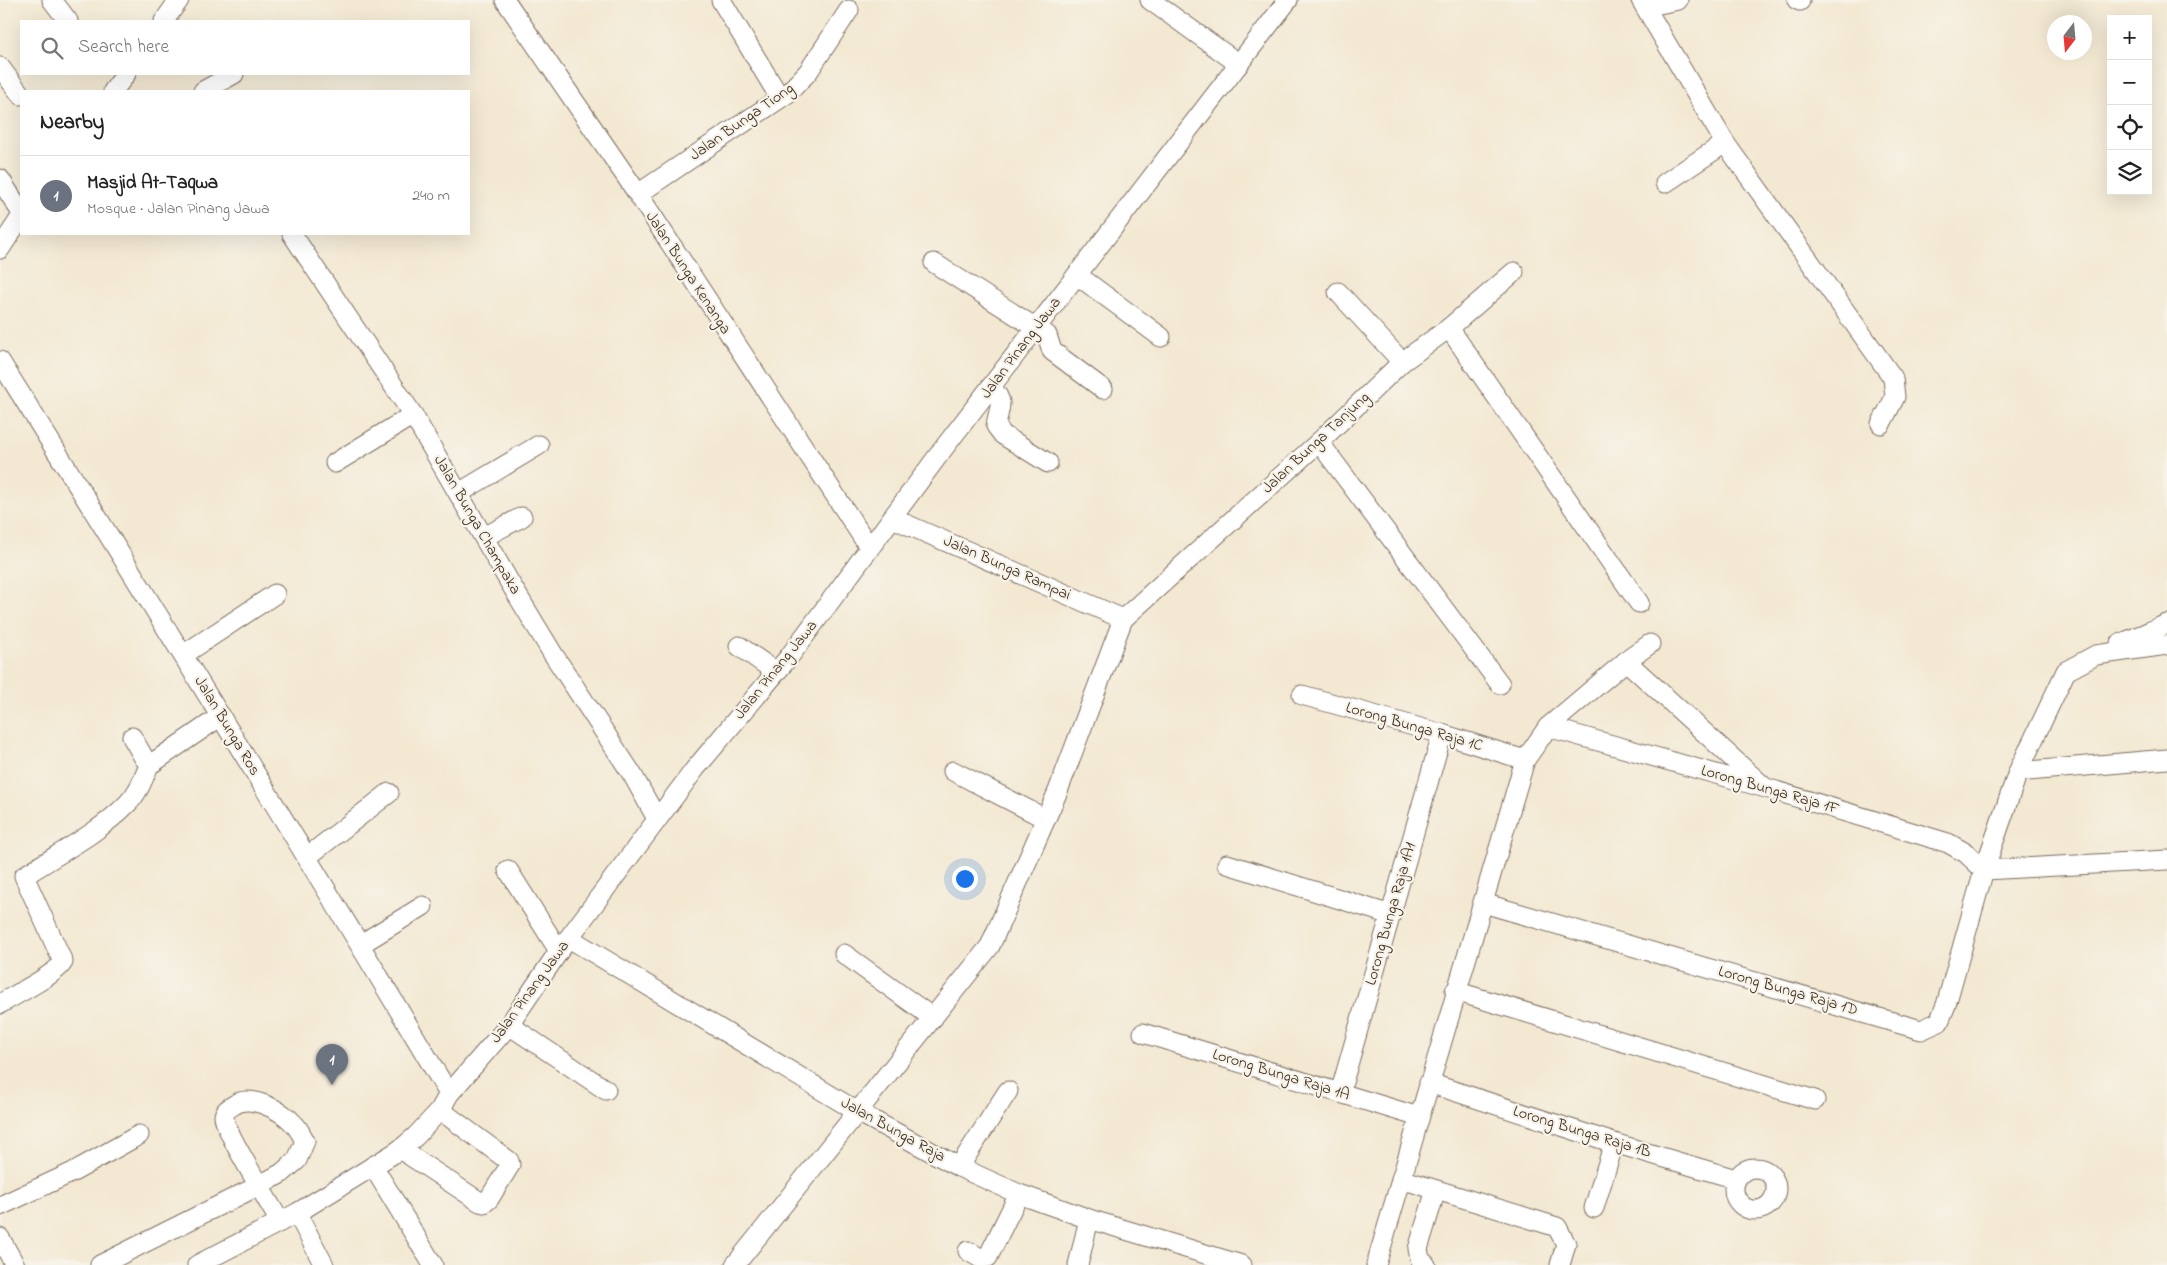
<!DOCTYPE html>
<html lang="en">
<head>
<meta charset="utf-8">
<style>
  :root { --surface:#fff; --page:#f2f2f2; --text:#222; --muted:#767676; --line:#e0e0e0; --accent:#b5179e }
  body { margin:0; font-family:"Indie Flower",sans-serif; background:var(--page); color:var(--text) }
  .controls { position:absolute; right:15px; top:15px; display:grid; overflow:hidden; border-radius:0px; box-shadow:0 5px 20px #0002 }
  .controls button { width:45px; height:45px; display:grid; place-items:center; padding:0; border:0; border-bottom:1px solid var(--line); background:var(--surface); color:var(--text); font:25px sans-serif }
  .compass { position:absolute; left:2047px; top:15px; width:45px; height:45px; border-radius:50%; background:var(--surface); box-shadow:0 5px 20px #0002; rotate:196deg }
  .you { position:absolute; left:964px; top:878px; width:18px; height:18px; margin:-12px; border:4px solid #fff; border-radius:50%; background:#1a73e8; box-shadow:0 0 0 8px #1a73e833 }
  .badge { display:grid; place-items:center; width:32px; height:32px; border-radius:50%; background:var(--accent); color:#fff; font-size:16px; font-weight:700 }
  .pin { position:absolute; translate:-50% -41px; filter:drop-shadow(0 1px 2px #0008) }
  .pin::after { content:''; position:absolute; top:26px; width:18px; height:15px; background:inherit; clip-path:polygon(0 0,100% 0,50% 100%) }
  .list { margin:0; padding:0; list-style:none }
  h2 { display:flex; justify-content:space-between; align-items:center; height:65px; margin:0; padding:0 20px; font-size:21px }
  h2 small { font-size:16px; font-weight:400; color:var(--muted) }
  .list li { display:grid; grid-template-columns:32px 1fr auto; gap:15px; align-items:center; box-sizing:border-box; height:80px; padding:0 20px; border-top:1px solid var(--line) }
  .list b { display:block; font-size:19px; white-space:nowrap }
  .list p { margin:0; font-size:16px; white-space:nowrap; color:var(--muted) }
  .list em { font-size:16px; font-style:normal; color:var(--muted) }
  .icon { flex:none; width:28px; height:28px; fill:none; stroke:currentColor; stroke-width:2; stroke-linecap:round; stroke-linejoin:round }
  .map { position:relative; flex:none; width:2167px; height:1265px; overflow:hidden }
  .search { position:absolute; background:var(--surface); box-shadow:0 5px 20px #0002; left:20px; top:20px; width:450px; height:55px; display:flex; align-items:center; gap:12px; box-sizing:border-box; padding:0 18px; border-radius:0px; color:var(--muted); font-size:19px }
  .panel { position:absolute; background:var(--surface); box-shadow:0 5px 20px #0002; left:20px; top:90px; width:450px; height:145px; border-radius:0px }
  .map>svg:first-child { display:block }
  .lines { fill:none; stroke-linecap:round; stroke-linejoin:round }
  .minor-casing { stroke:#7b6c5d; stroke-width:21 }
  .minor { stroke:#fff; stroke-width:19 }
  .labels { text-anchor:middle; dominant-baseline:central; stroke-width:4.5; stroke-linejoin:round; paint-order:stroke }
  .street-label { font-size:16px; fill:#3b2a1e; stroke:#f7f3e8 }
</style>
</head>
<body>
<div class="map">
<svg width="2167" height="1265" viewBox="0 0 2167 1265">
  <rect width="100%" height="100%" fill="#f7f3e8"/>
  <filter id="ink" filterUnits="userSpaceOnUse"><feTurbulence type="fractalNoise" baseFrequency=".02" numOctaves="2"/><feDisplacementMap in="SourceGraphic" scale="10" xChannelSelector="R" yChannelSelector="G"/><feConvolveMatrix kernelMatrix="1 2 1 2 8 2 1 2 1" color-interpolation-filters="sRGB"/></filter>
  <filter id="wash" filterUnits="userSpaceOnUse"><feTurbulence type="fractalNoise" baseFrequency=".0096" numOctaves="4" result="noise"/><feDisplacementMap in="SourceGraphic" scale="20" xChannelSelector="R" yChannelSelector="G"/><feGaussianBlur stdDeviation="1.12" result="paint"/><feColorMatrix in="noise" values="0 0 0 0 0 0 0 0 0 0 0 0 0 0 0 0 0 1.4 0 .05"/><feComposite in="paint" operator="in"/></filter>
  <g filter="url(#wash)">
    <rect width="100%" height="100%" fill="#f3e8d2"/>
  </g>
  <g filter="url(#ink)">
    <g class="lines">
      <defs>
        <g id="minor">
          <polyline points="52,0 68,21"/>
          <polyline points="505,0 638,194 869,547"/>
          <polyline points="721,0 780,98"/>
          <polyline points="1150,0 1239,64"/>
          <polyline points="1641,0 1725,143 1893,378 1895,397 1881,424"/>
          <polyline points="1797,0 1800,1"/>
          <polyline points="1645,7 1678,0"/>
          <polyline points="164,21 179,0"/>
          <polyline points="0,67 21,95"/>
          <polyline points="113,91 126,74"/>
          <polyline points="203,91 234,74"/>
          <polyline points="0,179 21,212"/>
          <polyline points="1665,183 1725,143"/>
          <polyline points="638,194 788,93 808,72 849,10"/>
          <polyline points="292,234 413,415 510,583 553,654 632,774 657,819"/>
          <polyline points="0,249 21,217"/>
          <polyline points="934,263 1047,335 1052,351 1103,389"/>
          <polyline points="1077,275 1161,337"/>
          <polyline points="1338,292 1402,362"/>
          <polyline points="1449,328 1639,603"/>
          <path d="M0,361C152,604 303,848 449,1094"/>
          <path d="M992,388C1006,404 998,408 996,426L1003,435L1048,463"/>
          <polyline points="1319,442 1500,684"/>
          <polyline points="335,463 413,415"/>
          <polyline points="459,493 539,445"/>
          <polyline points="892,518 1123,619"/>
          <polyline points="484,537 522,517"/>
          <polyline points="2120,644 2167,624"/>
          <polyline points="739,646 776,672"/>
          <polyline points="183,655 275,594"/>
          <polyline points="1626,661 1763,786"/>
          <polyline points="1302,695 1442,734 1525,760"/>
          <polyline points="1548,727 1766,788 1948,843 1966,853 1984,870"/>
          <polyline points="132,737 144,758 150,763"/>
          <polyline points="953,771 1046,819"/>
          <polyline points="2018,772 2167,759"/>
          <polyline points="307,857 389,793"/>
          <polyline points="1227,864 1391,915"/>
          <polyline points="508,870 559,951"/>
          <polyline points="1984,870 2167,860"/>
          <polyline points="1483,903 1921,1030 1939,1022 1946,1005 1984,870 2018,772 2066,671 2096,655 2167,645"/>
          <polyline points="569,938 858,1112 959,1167 1019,1194 1089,1219 1242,1265"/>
          <polyline points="361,944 423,906"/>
          <polyline points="844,954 933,1018"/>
          <polyline points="1455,991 1815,1100"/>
          <path d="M0,1004C13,996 57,974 63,962L24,876C59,853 99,833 128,803C139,792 144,777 150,763L154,762L221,716"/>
          <polyline points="509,1025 606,1090"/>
          <polyline points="1143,1033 1419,1117"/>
          <polyline points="1429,1083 1614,1143 1736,1179"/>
          <polyline points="1340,1093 1442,734"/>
          <polyline points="400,1149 480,1202 484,1203 489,1199 510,1165 509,1161 440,1110"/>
          <polyline points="373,1166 433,1265"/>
          <polyline points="959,1167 1008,1091"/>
          <circle cx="1755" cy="1189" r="21"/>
          <polyline points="1401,1179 1557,1227 1566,1244 1560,1265"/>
          <polyline points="0,1206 73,1172 139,1135"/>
          <polyline points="1594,1208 1614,1143"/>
          <polyline points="297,1213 324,1265"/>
          <polyline points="0,1238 15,1265"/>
          <polyline points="968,1251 980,1258 988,1257 1019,1194"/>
          <path d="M100,1265L260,1185L282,1173L297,1160L305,1141C302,1136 299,1129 295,1125C283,1111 250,1093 234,1105C229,1108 225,1110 224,1116C223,1129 271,1205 280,1222"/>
          <polyline points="197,1265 297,1213 401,1149 416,1136 440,1110 449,1094 509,1025 559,951 695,769 789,657 943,449 1288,0"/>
          <polyline points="735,1265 990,946 1058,791 1123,619 1319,442 1402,362 1449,328 1514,272"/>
          <polyline points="1078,1265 1089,1219"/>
          <polyline points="1376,1265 1525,760 1548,727 1626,661 1650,644"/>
          <polyline points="1426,1265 1420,1259 1418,1249 1436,1190"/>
        </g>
      </defs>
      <use href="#minor" class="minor-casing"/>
      <use href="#minor" class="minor"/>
    </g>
  </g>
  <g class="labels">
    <g class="street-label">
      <text transform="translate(742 122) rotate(-35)">Jalan Bunga Tiong</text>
      <text transform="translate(688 273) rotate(57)">Jalan Bunga Kenanga</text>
      <text transform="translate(1021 348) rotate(-53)">Jalan Pinang Jawa</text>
      <text transform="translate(1316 443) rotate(-43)">Jalan Bunga Tanjung</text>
      <text transform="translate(477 525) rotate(60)">Jalan Bunga Champaka</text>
      <text transform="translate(1007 568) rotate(24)">Jalan Bunga Rampai</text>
      <text transform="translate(776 670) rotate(-51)">Jalan Pinang Jawa</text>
      <text transform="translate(227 726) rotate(59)">Jalan Bunga Ros</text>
      <text transform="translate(1414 727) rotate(16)">Lorong Bunga Raja 1C</text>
      <text transform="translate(1770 790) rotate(16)">Lorong Bunga Raja 1F</text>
      <text transform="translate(1391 914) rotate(-74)">Lorong Bunga Raja 1A1</text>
      <text transform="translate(1788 991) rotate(16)">Lorong Bunga Raja 1D</text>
      <text transform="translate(530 992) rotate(-54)">Jalan Pinang Jawa</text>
      <text transform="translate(1281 1075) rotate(17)">Lorong Bunga Raja 1A</text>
      <text transform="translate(893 1130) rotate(29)">Jalan Bunga Raja</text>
      <text transform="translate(1582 1132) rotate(17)">Lorong Bunga Raja 1B</text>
    </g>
  </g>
</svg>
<div class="controls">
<button>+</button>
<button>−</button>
<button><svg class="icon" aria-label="locate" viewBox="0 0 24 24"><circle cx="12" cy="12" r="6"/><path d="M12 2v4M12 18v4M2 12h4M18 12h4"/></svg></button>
<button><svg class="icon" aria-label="layers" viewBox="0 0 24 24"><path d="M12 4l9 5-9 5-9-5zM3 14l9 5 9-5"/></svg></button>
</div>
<svg class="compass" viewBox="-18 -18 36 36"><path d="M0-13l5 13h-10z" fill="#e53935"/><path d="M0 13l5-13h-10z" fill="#767676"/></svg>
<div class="you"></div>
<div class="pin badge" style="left:332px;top:1085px;background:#6b7280">1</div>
<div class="search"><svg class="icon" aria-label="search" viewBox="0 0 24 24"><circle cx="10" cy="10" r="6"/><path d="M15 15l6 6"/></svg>Search here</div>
<section class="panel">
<h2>Nearby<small></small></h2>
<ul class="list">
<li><span class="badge" style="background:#6b7280">1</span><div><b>Masjid At-Taqwa</b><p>Mosque · Jalan Pinang Jawa</p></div><em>240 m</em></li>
</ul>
</section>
</div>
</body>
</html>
